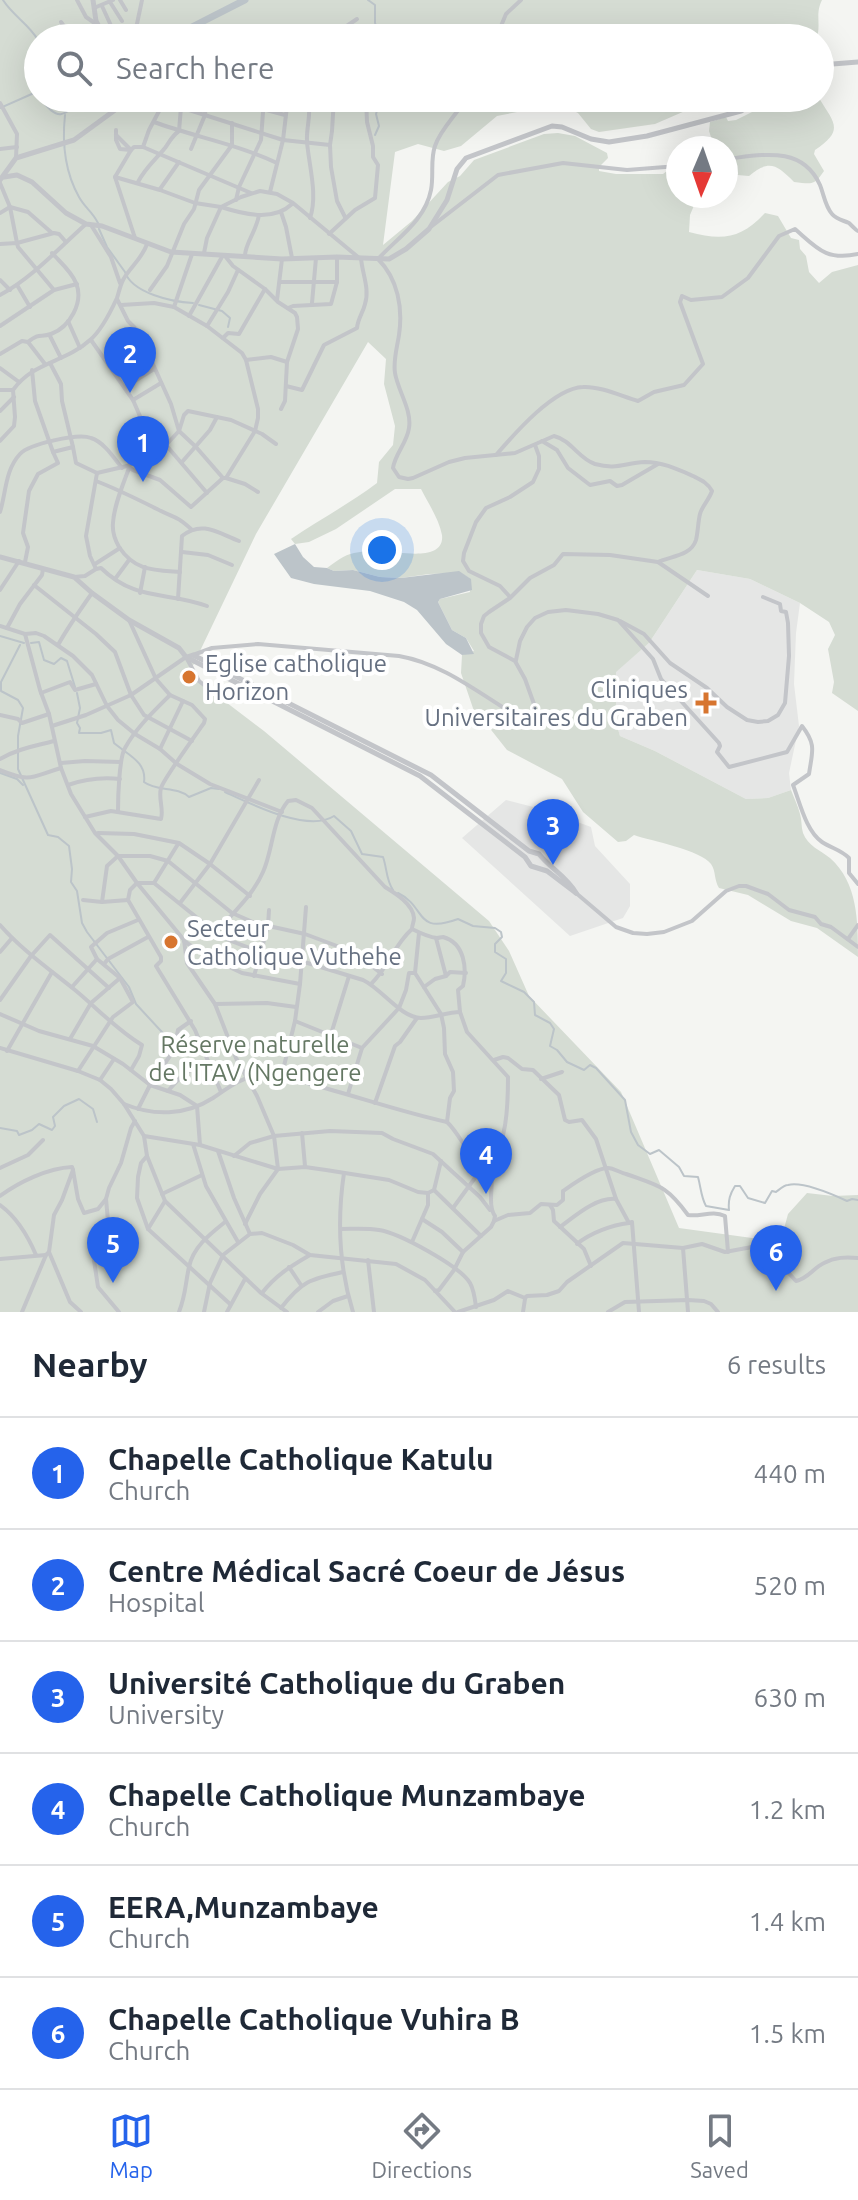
<!DOCTYPE html>
<html lang="en">
<head>
<meta charset="utf-8">
<style>
  :root { --surface:#fff; --page:#f2f2f3; --text:#1f2937; --muted:#747a83; --line:#e0e1e3; --accent:#2563eb }
  body { margin:0; font-family:Ubuntu,sans-serif; background:var(--page); color:var(--text) }
  .compass { position:absolute; left:666px; top:136px; width:72px; height:72px; border-radius:50%; background:var(--surface); box-shadow:0 8px 32px #0002; rotate:182deg }
  .you { position:absolute; left:382px; top:550px; width:28px; height:28px; margin:-20px; border:6px solid #fff; border-radius:50%; background:#1a73e8; box-shadow:0 0 0 12px #1a73e833 }
  .badge { display:grid; place-items:center; width:52px; height:52px; border-radius:50%; background:var(--accent); color:#fff; font-size:26px; font-weight:700 }
  .pin { position:absolute; translate:-50% -66px; filter:drop-shadow(0 2px 4px #0008) }
  .pin::after { content:''; position:absolute; top:42px; width:28px; height:24px; background:inherit; clip-path:polygon(0 0,100% 0,50% 100%) }
  .list { margin:0; padding:0; list-style:none }
  h2 { display:flex; justify-content:space-between; align-items:center; height:104px; margin:0; padding:0 32px; font-size:34px }
  h2 small { font-size:26px; font-weight:400; color:var(--muted) }
  .list li { display:grid; grid-template-columns:52px 1fr auto; gap:24px; align-items:center; box-sizing:border-box; height:112px; padding:0 32px; border-top:2px solid var(--line) }
  .list b { display:block; font-size:30px; white-space:nowrap }
  .list p { margin:0; font-size:26px; white-space:nowrap; color:var(--muted) }
  .list em { font-size:26px; font-style:normal; color:var(--muted) }
  .icon { flex:none; width:44px; height:44px; fill:none; stroke:currentColor; stroke-width:2; stroke-linecap:round; stroke-linejoin:round }
  .map { position:relative; flex:none; width:858px; height:1312px; overflow:hidden }
  .search { position:absolute; background:var(--surface); box-shadow:0 8px 32px #0002; left:24px; right:24px; top:24px; height:88px; display:flex; align-items:center; gap:20px; box-sizing:border-box; padding:0 28px; border-radius:44px; color:var(--muted); font-size:30px }
  .sheet { height:776px; background:var(--surface) }
  nav { display:flex; justify-content:space-around; align-items:center; box-sizing:border-box; height:112px; border-top:2px solid var(--line); background:var(--surface); font-size:22px; color:var(--muted) }
  nav a { display:grid; justify-items:center; gap:4px }
  nav .on { color:var(--accent) }
  .map>svg:first-child { display:block }
  .built { fill:#e5e6e5 }
  .green { fill:#d5dcd3 }
  .water { fill:#bcc4c9 }
  .lines { fill:none; stroke-linecap:round; stroke-linejoin:round }
  .stream { stroke:#bcc4c9; stroke-width:2 }
  .river { stroke:#bcc4c9; stroke-width:7 }
  .minor { stroke:#c3c5c9; stroke-width:4 }
  .tertiary { stroke:#c3c5c9; stroke-width:5 }
  .poi-dot { fill:#d7752f; stroke:#fff; stroke-width:3 }
  .labels { text-anchor:middle; dominant-baseline:central; stroke-width:8; stroke-linejoin:round; paint-order:stroke }
  .poi-label { font-size:24px; fill:#667081; stroke:#fff; text-anchor:start }
  .park-label { font-size:24px; fill:#657864; stroke:#fff }
</style>
</head>
<body>
<div class="map">
<svg width="858" height="1312" viewBox="0 0 858 1312">
  <rect width="100%" height="100%" fill="#f4f5f2"/>
  <g class="built">
    <polygon points="697,570 750,579 800,603 796,633 794,684 799,726 789,773 791,790 768,798 746,799 655,751 620,736 616,722 616,671 649,643"/>
    <polygon points="506,800 545,810 591,827 595,846 630,884 630,906 623,918 570,936 462,838"/>
  </g>
  <g class="green">
    <path d="M0,0H822C815,14 821,22 817,38H38V98H715L655,124L599,132L591,129L578,113L570,109L543,107L497,116L461,146L444,151L418,144L395,152L383,245L412,221L448,182L460,176L474,160L544,134L558,133L575,136L607,153L608,158L599,167V171L616,174H663L678,162V196H698L690,215L689,232C722,241 741,239 765,213L778,216L791,238L799,240L800,249L806,256L809,272L819,283L832,272L858,265V711L832,693L834,682L828,649L835,635L829,622L800,603L750,579L697,570L649,643L616,672V722L620,736L655,751L746,799L768,798L791,790C794,798 798,806 800,814C802,820 801,827 803,833C808,846 820,850 830,858C858,883 858,921 858,957L817,928L791,921L748,895L719,888C714,880 716,871 711,864C701,850 651,841 634,835L626,841L618,842L583,812L562,779L507,750L488,726L475,714L461,673L462,655L474,651L466,638L452,630L438,602L440,599L470,592L469,578L461,573L429,574L401,578L380,577L353,570L334,571L327,568C335,562 344,555 354,553C364,551 375,551 385,551C400,552 445,562 442,535C439,519 428,503 421,489H395L336,529L309,542L295,544L291,539C319,520 349,504 377,483L379,462L393,445L395,426L384,384L386,359L368,342L256,534L189,674L264,731L489,921L509,951L529,996L621,1092L679,1228L752,1238L781,1240L788,1214L807,1193L833,1196L858,1195V1312H0Z"/>
    <path d="M793,98H819C834,123 845,130 815,150L814,154L824,171C814,186 812,184 794,182C777,165 769,159 749,176L726,174V148H707L712,140L709,131L710,122L726,117L728,121L736,120L770,103Z"/>
  </g>
  <polygon class="water" points="295,544 303,557 314,567 327,568 334,571 353,570 380,577 401,578 459,571 471,579 472,590 440,599 438,602 452,630 466,638 474,654 462,655 446,644 417,610 404,602 370,591 314,584 291,578 274,554"/>
  <g class="lines">
    <g class="stream">
      <path d="M3,0C13,16 29,24 38,40"/>
      <polyline points="368,0 375,5 375,23 381,38"/>
      <path d="M40,98C58,122 63,117 83,98"/>
      <polyline points="0,108 34,93 38,96"/>
      <path d="M65,115C62,143 65,172 79,197C85,208 92,211 98,223"/>
      <polyline points="375,135 379,126 376,114 381,98"/>
      <path d="M99,229L107,247L125,272C132,293 172,302 193,303"/>
      <polyline points="199,305 222,311 230,318 228,327"/>
      <polyline points="0,636 24,643"/>
      <polyline points="31,643 39,642 44,660 54,664 61,658 67,661 75,687"/>
      <polyline points="20,645 1,682 1,691 18,700 23,708 18,736 18,769 48,835 58,837 69,846 72,869 71,882 77,891 82,923 87,932 129,987 136,1004 173,1044"/>
      <path d="M77,693L80,708L77,723L80,728L79,733H101L111,730L114,743C128,755 147,762 144,782C157,792 177,786 189,797L211,788L219,789"/>
      <polyline points="0,773 17,779 23,785"/>
      <path d="M225,792C251,804 308,833 334,816L351,831L362,854L383,857C387,868 386,880 393,890"/>
      <path d="M398,893C427,907 414,935 458,919L473,926L495,928L501,932L502,937L495,944V952L506,959V973L501,981L524,992L534,1002L535,1015L550,1023L554,1029L550,1046L557,1050L567,1062L584,1070L590,1065L596,1068L625,1100L631,1132L638,1145L650,1154L659,1150L679,1167L684,1176L698,1177C701,1188 701,1197 706,1206L729,1210C728,1200 730,1194 735,1186H740L748,1198L765,1203L772,1191L776,1192C780,1189 784,1185 788,1185C803,1181 834,1195 847,1201L852,1199L858,1200"/>
      <polyline points="0,1128 17,1131 19,1135 32,1130 39,1124 52,1130 55,1126 53,1117 64,1106 79,1099 93,1109 97,1122"/>
    </g>
    <polyline class="river" points="182,38 188,29 245,0"/>
    <g class="minor">
      <polyline points="77,0 86,17 96,24"/>
      <polyline points="120,0 126,10"/>
      <polyline points="110,2 122,21"/>
      <polyline points="102,6 113,30"/>
      <polyline points="94,8 113,0"/>
      <polyline points="61,22 72,38"/>
      <polyline points="82,38 96,24"/>
      <polyline points="134,38 142,0"/>
      <polyline points="329,38 357,19"/>
      <polyline points="496,38 506,14 521,0"/>
      <polyline points="158,98 164,102 283,140 330,145"/>
      <polyline points="203,98 244,104 285,115"/>
      <path d="M308,98C312,115 306,126 307,142C309,166 318,195 310,218"/>
      <polyline points="334,98 332,131 330,145 331,167 337,201 345,217"/>
      <path d="M466,98C457,115 441,128 435,146C430,160 434,175 431,190C425,221 397,238 378,259C398,279 403,308 399,335C397,348 393,361 395,373C398,391 412,410 409,428C407,443 395,454 393,468L399,477L408,479L413,478L449,462L465,458L515,453L554,436C571,440 579,459 595,464C617,470 624,463 645,462C662,462 677,469 693,476C701,480 708,483 712,491C709,500 702,506 700,514C698,522 698,532 696,540C691,556 671,556 658,562"/>
      <polyline points="0,103 17,134 16,158"/>
      <polyline points="125,105 137,98"/>
      <path d="M154,122C195,137 237,144 277,163"/>
      <polyline points="116,130 116,140 120,149 131,150 115,177 135,238"/>
      <polyline points="116,135 131,150 134,147 143,147 251,193"/>
      <polyline points="143,147 149,130 166,98"/>
      <polyline points="0,149 17,147"/>
      <polyline points="191,149 205,115 206,100"/>
      <path d="M726,159C762,155 802,145 820,185C824,195 825,206 832,214C837,220 843,220 849,223C850,224 857,231 858,231"/>
      <polyline points="115,177 160,190 195,203 221,207 241,197 260,191 277,194 293,203 358,257"/>
      <path d="M138,182C145,168 156,159 165,148C170,141 172,136 179,131L181,107"/>
      <polyline points="0,183 10,207 17,243 54,233 59,234 66,242"/>
      <polyline points="160,189 179,162"/>
      <polyline points="270,192 283,140 288,98"/>
      <polyline points="236,200 239,187 261,140 264,98"/>
      <polyline points="281,212 286,227 292,258"/>
      <polyline points="0,213 10,207 28,212 52,233"/>
      <polyline points="91,225 111,257 120,283"/>
      <polyline points="432,226 498,175 563,163 627,170 678,166"/>
      <polyline points="329,234 355,210 375,198 378,165 373,157 373,146 367,122 366,98"/>
      <polyline points="0,244 17,243 18,247 54,290"/>
      <path d="M204,253L207,238L221,207C243,214 273,222 292,204"/>
      <path d="M245,255C246,242 256,232 259,215"/>
      <polyline points="225,256 233,266 265,289 278,302 295,313 297,317 298,329 287,362 285,401 281,409"/>
      <polyline points="0,280 10,290"/>
      <polyline points="280,282 337,282"/>
      <polyline points="17,285 30,307"/>
      <polyline points="150,290 167,266 184,224 194,209 199,190 232,145 232,123"/>
      <path d="M0,295C32,278 59,248 86,224"/>
      <polyline points="117,299 128,321 138,331 171,404 179,431 196,447 223,478"/>
      <polyline points="277,300 282,259"/>
      <polyline points="312,303 316,258"/>
      <polyline points="121,305 154,303 174,307 207,326 242,353 246,360 258,409 258,418 255,431 226,478 223,478 191,507 160,480 133,470 127,466"/>
      <polyline points="174,307 192,254"/>
      <polyline points="288,308 293,306 331,304 337,282 337,257"/>
      <polyline points="189,316 223,255"/>
      <polyline points="68,321 80,348"/>
      <polyline points="0,326 54,290 77,284"/>
      <polyline points="207,326 228,292 238,270"/>
      <polyline points="50,336 61,358"/>
      <polyline points="223,338 228,333 239,334 265,289"/>
      <polyline points="91,340 133,400 155,451"/>
      <polyline points="28,342 45,364"/>
      <path d="M0,354L22,341L28,342C40,332 40,338 51,334C70,327 84,302 76,283C72,272 60,262 52,253"/>
      <polyline points="106,360 142,340"/>
      <polyline points="246,360 271,357 287,362"/>
      <polyline points="50,363 61,384 62,401 73,447"/>
      <polyline points="0,368 19,382"/>
      <polyline points="32,370 35,401 53,452"/>
      <path d="M286,386L302,390L324,345L357,328C358,318 363,313 365,304C370,289 362,273 361,258"/>
      <polyline points="125,387 154,369"/>
      <polyline points="0,390 13,390"/>
      <polyline points="133,400 161,383"/>
      <polyline points="0,411 14,397"/>
      <path d="M0,441L14,426L15,417L13,390C34,361 65,363 90,340C101,331 111,311 117,298C119,292 120,286 123,280C130,267 142,259 147,244"/>
      <polyline points="542,441 557,450 568,468 590,485 610,481 617,486 622,485 658,464"/>
      <polyline points="166,445 207,493"/>
      <path d="M496,455C515,433 554,388 583,387C600,386 621,396 638,401L654,392L684,385L703,364L680,302L682,296L691,300L722,297L748,278L779,236L795,229C817,248 826,261 858,254"/>
      <polyline points="182,462 210,430 217,417"/>
      <path d="M129,468C123,485 114,505 113,523C112,532 115,540 119,547C135,571 153,570 180,572"/>
      <polyline points="226,478 245,484 258,492"/>
      <path d="M96,481C117,489 137,499 157,509C174,518 176,515 191,529"/>
      <path d="M0,512C6,493 5,470 20,454C29,444 78,433 91,438C104,442 114,458 122,468"/>
      <polyline points="182,552 208,555 232,565"/>
      <polyline points="25,562 28,547 23,533 29,491 38,474 58,463 53,452 73,447 76,463 97,473"/>
      <polyline points="95,564 120,548"/>
      <path d="M96,569L101,568C136,602 167,591 207,606"/>
      <polyline points="74,577 85,576 96,569 90,556 86,536 97,473 127,466 166,445 179,431 184,415 188,411 231,420 262,434 276,444"/>
      <polyline points="115,579 129,560"/>
      <polyline points="34,585 96,634 115,652 131,695 144,715 192,741"/>
      <polyline points="0,590 19,561"/>
      <polyline points="140,593 145,567"/>
      <polyline points="510,597 500,586 469,571 463,561 464,553 476,522 486,508 510,497 533,482 539,469 539,456 535,445"/>
      <path d="M178,599L182,536C202,520 218,533 239,541"/>
      <polyline points="620,621 644,634 670,663 707,688 727,707 747,720 758,722 768,721 778,715 785,703 789,656 788,623 786,612 781,611 780,604 763,597"/>
      <polyline points="0,626 25,634 40,690 49,714 61,768 71,794 95,833 118,856 137,883 184,940 187,963 215,1004 236,1058 257,1096 274,1136 278,1169 260,1194 245,1224"/>
      <polyline points="7,628 20,604 42,575 43,569"/>
      <polyline points="25,634 36,633 44,636 73,656 92,675 107,706 118,720 135,734 160,749 177,764 210,784 282,812"/>
      <path d="M58,645C68,627 80,610 92,593"/>
      <path d="M193,655L212,648L258,644L399,656C445,664 482,696 522,719L528,718L533,714L534,704L525,679L515,661L489,647L481,633V624L484,616L489,612L510,598L530,578L554,565L563,554L610,555L658,562L708,596"/>
      <path d="M516,660L520,641L527,627L535,618L548,612L566,610L598,614L618,620L653,659L661,679L719,743L720,746L717,752L729,767L787,752L802,726C817,745 812,752 809,774L793,785C800,803 806,831 822,842C831,848 841,850 849,858V873L858,884"/>
      <polyline points="41,693 70,682 75,690 96,684"/>
      <polyline points="0,715 18,719 22,723 49,714"/>
      <polyline points="52,726 86,715 131,695 186,657 199,681 209,689 228,698"/>
      <polyline points="160,749 183,701"/>
      <path d="M0,759C17,749 35,746 54,741"/>
      <polyline points="61,763 85,761 121,762"/>
      <path d="M0,770C33,783 30,777 61,768"/>
      <path d="M68,785C85,779 102,777 120,779"/>
      <path d="M118,811C118,799 119,758 125,748C136,728 153,712 170,695"/>
      <path d="M85,817L111,811L161,819C164,809 158,798 161,788C163,780 197,733 204,723L205,719L192,705L170,695L156,679L129,620"/>
      <polyline points="98,833 134,834 179,843 210,864 250,896"/>
      <polyline points="154,883 178,844"/>
      <polyline points="576,893 616,927 633,933 647,934 664,932 692,921 726,891 739,886 746,886 768,894 789,910 815,917 821,924 831,927 858,947"/>
      <polyline points="83,900 102,902 128,900"/>
      <polyline points="102,902 107,866 118,856 150,856 168,861 232,913 255,923 305,934 337,946 361,958 382,974"/>
      <polyline points="180,903 210,864 259,780"/>
      <path d="M0,925C22,950 49,969 75,990C98,1009 117,1030 142,1045L139,1056L131,1070"/>
      <path d="M216,933C232,913 252,897 263,872C273,850 272,820 288,801L296,800L312,808L385,887C395,893 413,904 414,918C414,922 412,925 412,929C420,933 428,937 437,938C439,938 441,937 443,937C465,943 467,969 463,986L458,990L460,1012L467,1032L508,1077C508,1113 506,1137 491,1170"/>
      <polyline points="419,933 415,973 441,1014 444,1028 445,1054 453,1072 454,1091 450,1098 447,1122"/>
      <polyline points="436,938 446,976"/>
      <polyline points="848,939 858,925"/>
      <polyline points="184,941 206,956 242,973 300,984"/>
      <polyline points="0,952 12,938"/>
      <polyline points="104,964 108,959 148,937"/>
      <polyline points="254,976 268,926 269,910"/>
      <path d="M371,984C389,967 393,946 412,929"/>
      <polyline points="72,987 97,959"/>
      <polyline points="424,987 435,979 446,976 450,972 466,973"/>
      <polyline points="0,1000 31,956 50,935 109,988"/>
      <polyline points="215,1004 267,1003 296,1007"/>
      <polyline points="0,1014 39,1031 93,1046 123,1064 150,1085 180,1095 197,1106 200,1145"/>
      <polyline points="295,1021 362,1048"/>
      <polyline points="331,1034 349,976"/>
      <polyline points="70,1039 91,1003 120,978"/>
      <polyline points="232,1047 270,1042 291,1042"/>
      <polyline points="0,1048 78,1071 100,1080 111,1089 124,1104 144,1136 147,1156 165,1201 261,1293 287,1312"/>
      <polyline points="7,1051 52,972"/>
      <polyline points="494,1060 503,1057 508,1058 522,1069 533,1070 559,1095 565,1120 569,1122 582,1120 596,1139 616,1199 629,1223 632,1222 639,1312"/>
      <polyline points="78,1071 113,1017 133,1002 120,978 97,959 91,947 107,933 138,920"/>
      <polyline points="282,1074 295,1021 300,984 306,907"/>
      <polyline points="541,1079 562,1072"/>
      <polyline points="100,1080 114,1059"/>
      <path d="M168,1091C180,1077 190,1066 210,1064"/>
      <path d="M221,1092L195,1030L156,966L161,961V957L128,900L130,890L137,883H154L216,933L231,941L266,954L301,961L363,980C382,989 401,1018 421,1018C434,1018 447,1012 460,1012"/>
      <polyline points="348,1094 362,1048 399,1008 406,990 409,973 415,973"/>
      <polyline points="375,1103 395,1046 400,1042 417,1018"/>
      <path d="M124,1104C153,1116 185,1116 213,1098C229,1087 242,1077 262,1074C281,1071 293,1079 310,1084C356,1096 401,1112 447,1122C463,1137 469,1163 491,1170C494,1185 487,1205 495,1216L494,1221"/>
      <polyline points="138,1109 150,1085 174,1050 178,1030 191,1021"/>
      <polyline points="302,1133 305,1166"/>
      <polyline points="144,1136 200,1145 278,1169 305,1167 326,1170 389,1180 418,1192 428,1193"/>
      <polyline points="193,1144 206,1186 238,1242"/>
      <polyline points="218,1151 234,1198 250,1234"/>
      <polyline points="147,1156 141,1163 138,1177 137,1198 148,1229 230,1304"/>
      <polyline points="234,1156 250,1143 274,1136 330,1131 382,1133 393,1139 433,1154 480,1197 490,1210"/>
      <polyline points="0,1168 28,1155 43,1140"/>
      <path d="M344,1173C337,1220 339,1267 353,1312"/>
      <polyline points="434,1190 481,1236"/>
      <polyline points="162,1194 202,1175"/>
      <path d="M0,1196C19,1182 48,1168 72,1167L73,1170"/>
      <path d="M0,1205C18,1218 28,1236 36,1255"/>
      <polyline points="550,1205 553,1210 554,1221 584,1249 591,1266"/>
      <polyline points="453,1208 480,1171 486,1169"/>
      <polyline points="422,1219 442,1232 463,1252"/>
      <path d="M560,1227C575,1216 596,1197 616,1199"/>
      <polyline points="148,1229 165,1201"/>
      <path d="M341,1229C354,1229 367,1228 379,1230C399,1233 460,1266 470,1283C474,1290 475,1299 476,1307"/>
      <polyline points="412,1242 428,1205 428,1193 434,1190 441,1161"/>
      <path d="M577,1244C590,1233 612,1225 629,1223"/>
      <polyline points="683,1248 688,1312"/>
      <polyline points="0,1259 46,1255"/>
      <polyline points="368,1260 374,1312"/>
      <polyline points="289,1267 301,1285"/>
      <path d="M435,1291L439,1290L454,1270L463,1252L491,1227L494,1221L508,1215L530,1213L541,1204L557,1205L563,1200V1191C573,1184 595,1168 608,1168C613,1168 621,1173 626,1174C659,1186 666,1185 688,1215C701,1217 712,1210 725,1216L728,1252"/>
      <path d="M262,1293C276,1275 291,1266 310,1255"/>
      <path d="M281,1308C302,1281 310,1279 343,1272"/>
      <polyline points="22,1312 46,1255 49,1252"/>
      <polyline points="81,1312 70,1302 49,1252 54,1215 62,1200 73,1170 78,1199 84,1213 98,1209 106,1199"/>
      <polyline points="119,1312 98,1287 92,1247 108,1221 106,1199 109,1188 121,1163 131,1128 135,1121"/>
      <path d="M179,1312C186,1294 185,1285 189,1267C193,1247 210,1234 225,1222"/>
      <polyline points="204,1312 210,1283 223,1255 250,1234 262,1233 293,1245 310,1255 396,1264 425,1280 455,1312"/>
      <polyline points="227,1312 245,1279"/>
      <polyline points="318,1312 333,1301 348,1296"/>
      <path d="M458,1312L494,1300L508,1291L525,1298L527,1296L547,1295L559,1291L567,1282L623,1243L683,1248L702,1244L725,1252L752,1247L762,1249L773,1256L796,1281C809,1278 813,1268 824,1263C835,1257 846,1257 858,1258"/>
      <polyline points="523,1312 525,1299"/>
      <polyline points="608,1312 625,1302 688,1300 704,1301 711,1304 718,1312"/>
    </g>
    <g class="tertiary">
      <polyline points="93,0 96,21 105,38"/>
      <polyline points="820,65 858,62"/>
      <polyline points="4,177 17,175 32,182 66,213 86,224 102,226 171,252 282,259 337,257 389,259 406,249 429,229 447,200 457,169 466,158 552,126 562,127 591,139 609,142 647,136 741,111 762,98"/>
      <polyline points="0,180 16,158 74,140 126,102 128,98"/>
      <polyline points="0,557 74,577 92,593 129,620 179,648 186,657 420,776 525,857 531,866 547,871 576,893"/>
      <path d="M187,657L193,655L431,775L529,851L539,854C550,868 567,877 576,893"/>
    </g>
  </g>
  <g class="poi-dot">
    <circle cx="189" cy="677" r="8"/>
    <path d="M702 691h8v8h8v8h-8v8h-8v-8h-8v-8h8z"/>
    <circle cx="171" cy="942" r="8"/>
  </g>
  <g class="labels">
    <g class="poi-label">
      <text x="205" y="663">Eglise catholique<tspan x="205" dy="28">Horizon</tspan></text>
      <text x="688" y="689" text-anchor="end">Cliniques<tspan x="688" dy="28">Universitaires du Graben</tspan></text>
      <text x="187" y="928">Secteur<tspan x="187" dy="28">Catholique Vuthehe</tspan></text>
    </g>
    <g class="park-label">
      <text x="255" y="1044">Réserve naturelle<tspan x="255" dy="28">de l'ITAV (Ngengere</tspan></text>
    </g>
  </g>
</svg>
<svg class="compass" viewBox="-18 -18 36 36"><path d="M0-13l5 13h-10z" fill="#e53935"/><path d="M0 13l5-13h-10z" fill="#747a83"/></svg>
<div class="you"></div>
<div class="pin badge" style="left:143px;top:482px">1</div>
<div class="pin badge" style="left:130px;top:393px">2</div>
<div class="pin badge" style="left:553px;top:865px">3</div>
<div class="pin badge" style="left:486px;top:1194px">4</div>
<div class="pin badge" style="left:113px;top:1283px">5</div>
<div class="pin badge" style="left:776px;top:1291px">6</div>
<div class="search"><svg class="icon" aria-label="search" viewBox="0 0 24 24"><circle cx="10" cy="10" r="6"/><path d="M15 15l6 6"/></svg>Search here</div>
</div>
<section class="sheet">
<h2>Nearby<small>6 results</small></h2>
<ul class="list">
<li><span class="badge">1</span><div><b>Chapelle Catholique Katulu</b><p>Church</p></div><em>440 m</em></li>
<li><span class="badge">2</span><div><b>Centre Médical Sacré Coeur de Jésus</b><p>Hospital</p></div><em>520 m</em></li>
<li><span class="badge">3</span><div><b>Université Catholique du Graben</b><p>University</p></div><em>630 m</em></li>
<li><span class="badge">4</span><div><b>Chapelle Catholique Munzambaye</b><p>Church</p></div><em>1.2 km</em></li>
<li><span class="badge">5</span><div><b>EERA,Munzambaye</b><p>Church</p></div><em>1.4 km</em></li>
<li><span class="badge">6</span><div><b>Chapelle Catholique Vuhira B</b><p>Church</p></div><em>1.5 km</em></li>
</ul>
</section>
<nav>
<a class="on"><svg class="icon" aria-label="map" viewBox="0 0 24 24"><path d="M3 6l6-2 6 2 6-2v14l-6 2-6-2-6 2zM9 4v14M15 6v14"/></svg>Map</a>
<a><svg class="icon" aria-label="directions" viewBox="0 0 24 24"><path d="M12 3l9 9-9 9-9-9zM9 14v-3h6M13 9l2 2-2 2"/></svg>Directions</a>
<a><svg class="icon" aria-label="saved" viewBox="0 0 24 24"><path d="M7 4h10v16l-5-4-5 4z"/></svg>Saved</a>
</nav>
</body>
</html>
